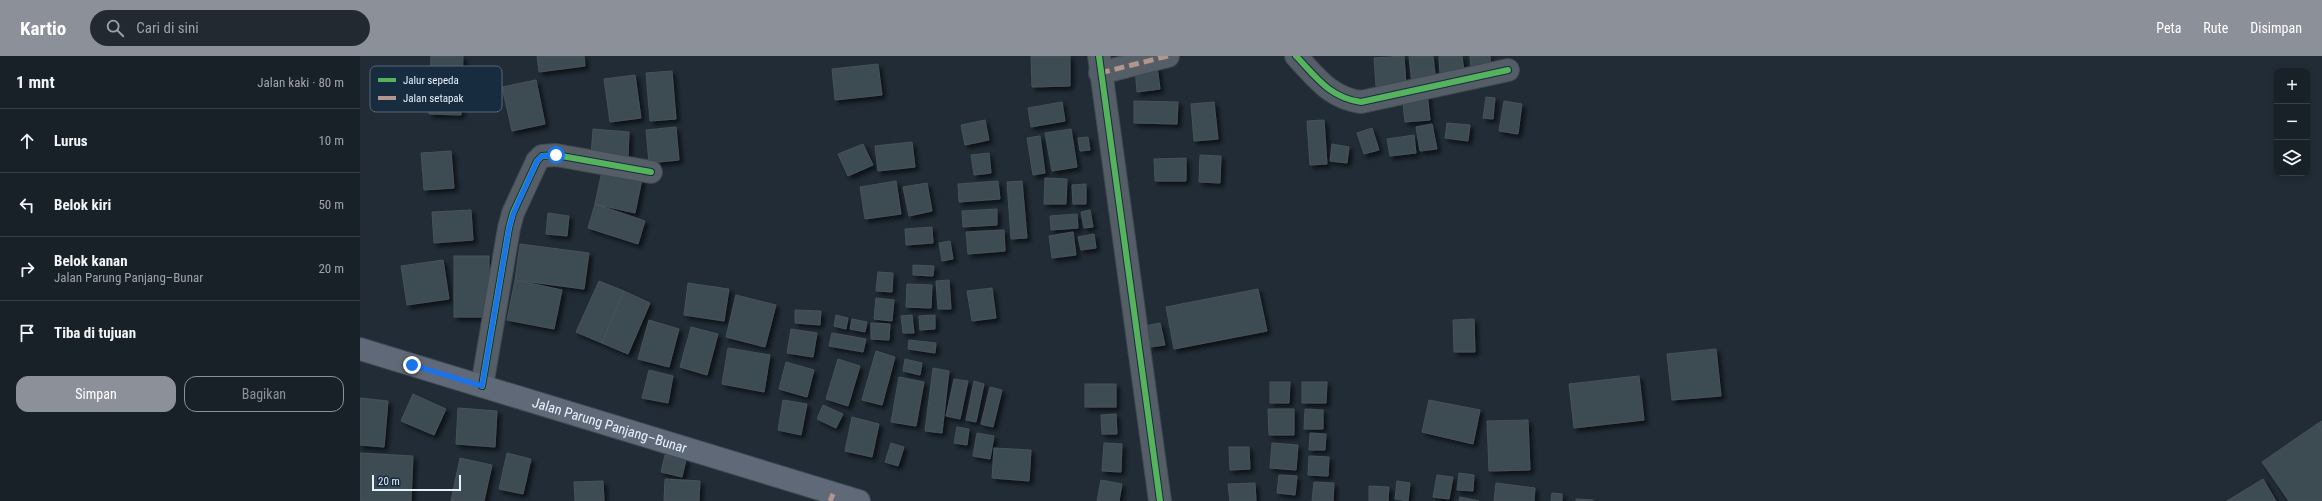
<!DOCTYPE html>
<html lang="id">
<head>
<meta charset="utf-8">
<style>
  :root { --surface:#192128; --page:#222930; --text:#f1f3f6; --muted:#9fa3a8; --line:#373e45; --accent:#8c9099 }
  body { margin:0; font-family:"Roboto Condensed",sans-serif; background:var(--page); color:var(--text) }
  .controls { position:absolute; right:12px; top:12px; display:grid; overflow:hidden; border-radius:8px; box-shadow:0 2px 6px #0003 }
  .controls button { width:36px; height:36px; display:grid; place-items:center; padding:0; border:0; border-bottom:1px solid var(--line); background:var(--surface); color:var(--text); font:20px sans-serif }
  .scale { position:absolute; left:12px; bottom:10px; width:89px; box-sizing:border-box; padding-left:4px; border:2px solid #e5f2fe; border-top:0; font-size:11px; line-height:14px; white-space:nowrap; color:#e5f2fe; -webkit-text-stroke:3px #182c3f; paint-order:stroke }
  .stop { position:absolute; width:12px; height:12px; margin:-9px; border:3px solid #1a73e8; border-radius:50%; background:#fff }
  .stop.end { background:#1a73e8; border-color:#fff; box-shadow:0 1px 4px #0008 }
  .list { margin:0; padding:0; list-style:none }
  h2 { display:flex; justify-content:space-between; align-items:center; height:52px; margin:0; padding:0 16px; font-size:17px }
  h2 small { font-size:13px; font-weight:400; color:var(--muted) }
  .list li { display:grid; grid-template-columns:26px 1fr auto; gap:12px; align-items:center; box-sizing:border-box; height:64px; padding:0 16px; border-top:1px solid var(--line) }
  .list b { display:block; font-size:15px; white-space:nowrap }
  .list p { margin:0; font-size:13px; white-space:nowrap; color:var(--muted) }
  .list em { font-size:13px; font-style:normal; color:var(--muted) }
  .actions { display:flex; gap:8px; padding:12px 16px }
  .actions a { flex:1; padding:9px 0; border:1px solid var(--accent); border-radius:12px; text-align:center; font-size:14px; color:var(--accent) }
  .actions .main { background:var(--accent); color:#fff }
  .icon { flex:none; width:22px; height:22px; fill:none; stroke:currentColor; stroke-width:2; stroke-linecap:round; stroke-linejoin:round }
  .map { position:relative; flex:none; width:1962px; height:445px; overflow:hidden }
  header { display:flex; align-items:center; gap:24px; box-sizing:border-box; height:56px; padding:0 20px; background:var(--accent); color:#fff }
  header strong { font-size:19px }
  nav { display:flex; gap:22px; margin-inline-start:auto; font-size:14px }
  .search { width:280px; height:36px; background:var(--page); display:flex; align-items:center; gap:10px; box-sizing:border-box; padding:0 14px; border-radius:22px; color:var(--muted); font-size:15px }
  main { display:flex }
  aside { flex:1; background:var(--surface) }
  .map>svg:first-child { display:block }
  .building { fill:#3c4b53; stroke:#48525a; filter:url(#shadow) }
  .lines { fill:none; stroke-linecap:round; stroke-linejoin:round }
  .minor-casing { stroke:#3f4952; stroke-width:24 }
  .major-casing { stroke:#3f4952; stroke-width:24 }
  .minor { stroke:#555d66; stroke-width:22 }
  .major { stroke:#606977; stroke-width:22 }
  .quiet { stroke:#b2968c; stroke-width:5; stroke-dasharray:10 5; stroke-linecap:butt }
  .cycleway-casing { stroke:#182c3f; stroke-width:8 }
  .cycleway { stroke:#56b35d; stroke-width:6 }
  .route { stroke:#1a73e8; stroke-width:5 }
  .labels { text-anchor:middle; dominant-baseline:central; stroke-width:3.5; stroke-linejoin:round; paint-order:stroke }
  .street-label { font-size:14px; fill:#e5f2fe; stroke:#182c3f }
  .key { fill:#182c3f; stroke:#566778; stroke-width:1 }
  .key-label { font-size:11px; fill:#e5f2fe }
</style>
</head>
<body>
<header>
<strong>Kartio</strong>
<div class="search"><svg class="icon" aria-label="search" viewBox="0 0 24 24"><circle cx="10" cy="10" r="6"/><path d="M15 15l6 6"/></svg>Cari di sini</div>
<nav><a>Peta</a><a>Rute</a><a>Disimpan</a></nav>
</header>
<main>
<aside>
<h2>1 mnt<small>Jalan kaki · 80 m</small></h2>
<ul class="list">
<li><svg class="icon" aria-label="ahead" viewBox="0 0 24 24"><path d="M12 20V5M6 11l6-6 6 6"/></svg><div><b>Lurus</b></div><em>10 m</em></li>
<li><svg class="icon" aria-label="left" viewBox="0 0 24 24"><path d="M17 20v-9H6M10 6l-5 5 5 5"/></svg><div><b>Belok kiri</b></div><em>50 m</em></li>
<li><svg class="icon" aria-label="right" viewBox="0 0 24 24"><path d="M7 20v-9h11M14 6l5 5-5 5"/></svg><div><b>Belok kanan</b><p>Jalan Parung Panjang–Bunar</p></div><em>20 m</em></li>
<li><svg class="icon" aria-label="arrive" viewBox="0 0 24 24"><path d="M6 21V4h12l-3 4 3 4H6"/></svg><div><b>Tiba di tujuan</b></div></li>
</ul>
<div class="actions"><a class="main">Simpan</a><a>Bagikan</a></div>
</aside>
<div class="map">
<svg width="1962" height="445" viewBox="0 0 1962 445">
  <defs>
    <filter id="shadow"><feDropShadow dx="3.5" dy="3.5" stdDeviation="2" flood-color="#0009"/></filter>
  </defs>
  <rect width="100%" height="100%" fill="#212c36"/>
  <g class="building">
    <polygon points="71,0 103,0 101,59 69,58"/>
    <polygon points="177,0 224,0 225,10 179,16"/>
    <polygon points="671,0 710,0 710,30 672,31"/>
    <polygon points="1044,0 1046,28 1016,30 1014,2"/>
    <polygon points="1049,0 1073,0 1076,26 1052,28"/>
    <polygon points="1079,0 1102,0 1104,16 1080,18"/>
    <polygon points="1110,0 1130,0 1131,14 1111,15"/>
    <polygon points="518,8 522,39 475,44 472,13"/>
    <polygon points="797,10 800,33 777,36 775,12"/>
    <polygon points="312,15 316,63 290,65 286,17"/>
    <polygon points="275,19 281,62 250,66 244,23"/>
    <polygon points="176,24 185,68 152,75 142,31"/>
    <polygon points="1067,36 1070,64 1045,66 1042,38"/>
    <polygon points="1126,41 1135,42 1133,63 1123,62"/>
    <polygon points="774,45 818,46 817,68 774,67"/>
    <polygon points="1144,45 1162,48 1158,78 1139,75"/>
    <polygon points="702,46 705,65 671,71 668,52"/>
    <polygon points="854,46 858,83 834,85 831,48"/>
    <polygon points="625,64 629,84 605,89 601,69"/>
    <polygon points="964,64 967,108 950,109 947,65"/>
    <polygon points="1087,67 1110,69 1108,85 1085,82"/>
    <polygon points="1072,68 1077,93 1060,95 1056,71"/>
    <polygon points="316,71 319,104 289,107 286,74"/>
    <polygon points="1012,72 1019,94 1004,98 997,77"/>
    <polygon points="233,73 269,76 268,103 231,100"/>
    <polygon points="711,73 717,111 692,115 685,77"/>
    <polygon points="1054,79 1056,97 1030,100 1027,83"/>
    <polygon points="680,80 685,117 673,119 667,82"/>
    <polygon points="728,81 730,94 720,95 718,82"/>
    <polygon points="552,86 555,111 518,115 515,90"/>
    <polygon points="503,88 513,109 488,120 478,98"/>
    <polygon points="972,88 989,91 987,107 970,105"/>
    <polygon points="91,95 94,132 64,134 61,97"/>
    <polygon points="629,97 631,117 614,119 611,99"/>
    <polygon points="840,99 861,100 860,127 839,126"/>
    <polygon points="826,102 826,125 795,125 794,103"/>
    <polygon points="242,115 282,123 275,157 235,148"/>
    <polygon points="685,122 707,123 706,148 684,148"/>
    <polygon points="536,125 541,158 505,163 500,131"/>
    <polygon points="638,125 640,143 599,146 598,128"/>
    <polygon points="662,125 667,182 651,183 647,126"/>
    <polygon points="567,127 572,155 549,160 543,131"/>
    <polygon points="726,128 726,148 713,148 712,129"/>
    <polygon points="235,148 285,165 278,188 228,172"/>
    <polygon points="637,153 637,169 603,171 602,155"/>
    <polygon points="111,154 113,184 74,187 72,156"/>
    <polygon points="730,154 733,171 724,172 721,156"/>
    <polygon points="188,157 209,160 207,180 186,178"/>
    <polygon points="717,158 718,172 691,174 690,160"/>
    <polygon points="572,171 573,187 546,189 545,173"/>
    <polygon points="644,174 645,195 608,198 606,176"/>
    <polygon points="713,176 716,199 692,202 689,180"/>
    <polygon points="734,178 736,192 721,194 718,181"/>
    <polygon points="590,185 593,203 582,205 579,187"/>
    <polygon points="160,188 229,197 224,233 155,224"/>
    <rect x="94" y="200" width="35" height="61"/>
    <polygon points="83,204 89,243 47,249 41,210"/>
    <polygon points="553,209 574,210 573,220 553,219"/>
    <polygon points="518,216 533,217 532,236 516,235"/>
    <polygon points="155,224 202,234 194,273 147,264"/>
    <polygon points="589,224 591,253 578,253 576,225"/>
    <polygon points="239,225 264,235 242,287 216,276"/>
    <polygon points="328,227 369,233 364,265 324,259"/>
    <polygon points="547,228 572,229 571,252 546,251"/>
    <polygon points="632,232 636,262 612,265 607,235"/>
    <polygon points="898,233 907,275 814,293 806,251"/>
    <polygon points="264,235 290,247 268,298 242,287"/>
    <polygon points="376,239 416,249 405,291 366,281"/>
    <polygon points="516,242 534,244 532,265 514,263"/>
    <polygon points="435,254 461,255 460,269 435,267"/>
    <polygon points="476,259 488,262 486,273 474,270"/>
    <polygon points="552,259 554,277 543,277 541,260"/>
    <polygon points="575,259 575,273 560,274 559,260"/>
    <polygon points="492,263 507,266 505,276 490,273"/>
    <polygon points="1114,263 1115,296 1094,296 1093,264"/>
    <polygon points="289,264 319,273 309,311 278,303"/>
    <polygon points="511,267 530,268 529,284 511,283"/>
    <polygon points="800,267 805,289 790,291 785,270"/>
    <polygon points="331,271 358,278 347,319 320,311"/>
    <polygon points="431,273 457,277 453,301 427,297"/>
    <polygon points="472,277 506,283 503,296 469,290"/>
    <polygon points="549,284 576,287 575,297 548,293"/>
    <polygon points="368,292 410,299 404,336 362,328"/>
    <polygon points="1356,293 1361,340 1312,344 1307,298"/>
    <polygon points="516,295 535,301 522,349 502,344"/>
    <polygon points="478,303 500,310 488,350 466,343"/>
    <polygon points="545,303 562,307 560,319 543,315"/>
    <polygon points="426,306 454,314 447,341 419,333"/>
    <polygon points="573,312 589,315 582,377 565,375"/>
    <polygon points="289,314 313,320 308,347 282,342"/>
    <polygon points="1279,320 1284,364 1214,372 1209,328"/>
    <polygon points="539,321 564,326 556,370 531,366"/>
    <polygon points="594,323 608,325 600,363 586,360"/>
    <polygon points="614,325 624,328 616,366 606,364"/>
    <polygon points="910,326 930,326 929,347 910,347"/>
    <polygon points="942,326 967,326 966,347 942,347"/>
    <rect x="725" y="328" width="31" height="23"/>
    <polygon points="630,331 642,334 633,371 621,368"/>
    <polygon points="53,338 86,353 74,379 41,365"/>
    <polygon points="0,342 28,345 24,391 0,389"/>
    <polygon points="423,344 447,348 441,379 418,374"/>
    <polygon points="1069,344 1120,354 1113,388 1062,376"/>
    <polygon points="463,349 483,358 476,372 457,363"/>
    <polygon points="98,352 137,355 135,391 96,388"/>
    <polygon points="908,353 934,353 934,379 909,379"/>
    <polygon points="945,353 963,354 963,373 944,373"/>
    <polygon points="756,358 757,378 742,378 741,359"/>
    <polygon points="492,361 519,368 512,401 485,395"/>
    <polygon points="1168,364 1170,414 1129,415 1127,365"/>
    <polygon points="1962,365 1962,375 1957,368"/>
    <polygon points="1957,368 1962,375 1962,445 1929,445 1902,406"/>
    <polygon points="597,371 609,373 607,389 594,387"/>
    <polygon points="617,377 634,380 630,403 613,400"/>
    <polygon points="950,377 966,378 965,394 949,394"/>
    <polygon points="531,387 544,391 538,410 525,406"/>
    <polygon points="744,387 762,388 761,416 742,415"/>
    <polygon points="912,387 938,389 936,414 910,412"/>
    <polygon points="869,391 889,391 890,413 870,414"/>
    <polygon points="634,392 671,394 669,425 632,422"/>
    <polygon points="0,397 53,400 51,445 0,445"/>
    <polygon points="147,397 171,403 163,438 139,433"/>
    <polygon points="305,399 326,404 322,421 301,416"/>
    <polygon points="949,400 969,401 968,420 948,419"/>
    <polygon points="100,402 132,409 124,445 91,445"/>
    <polygon points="1099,417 1114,419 1113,435 1097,434"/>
    <polygon points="919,419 937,420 935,439 917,437"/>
    <polygon points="1077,419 1093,421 1089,443 1073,441"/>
    <polygon points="305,423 340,425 339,445 304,445"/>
    <polygon points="1903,423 1916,445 1867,445"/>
    <polygon points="741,424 762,428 759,445 737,445"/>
    <polygon points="243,425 244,445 215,445 214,426"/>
    <polygon points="1037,425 1050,427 1048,445 1035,443"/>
    <polygon points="954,426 974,427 973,445 952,445"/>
    <polygon points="895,427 896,445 870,445 868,428"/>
    <polygon points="1136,427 1175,432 1174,445 1134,445"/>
    <polygon points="1009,430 1029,431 1028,445 1009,445"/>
    <polygon points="1192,437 1202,438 1202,445 1191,445"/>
    <polygon points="1100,441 1119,445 1099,445"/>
    <polygon points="1216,443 1233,444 1233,445 1216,445"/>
  </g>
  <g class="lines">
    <defs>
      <g id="minor">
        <polyline points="739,0 800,445"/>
        <path d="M936,0C956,21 970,42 1001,46L1148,14"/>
        <polyline points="740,17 808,0"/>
        <polyline points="122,330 149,172 153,157 177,105 182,100 196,99 291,116"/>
      </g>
      <g id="major">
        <path id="s1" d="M0,293L499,445"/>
      </g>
    </defs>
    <use href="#minor" class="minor-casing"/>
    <use href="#major" class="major-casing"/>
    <use href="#minor" class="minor"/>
    <use href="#major" class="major"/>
    <g class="quiet">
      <polyline points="740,17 808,0"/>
      <polyline points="470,445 473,438"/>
    </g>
    <defs>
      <g id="cycleway">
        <polyline points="739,0 800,445"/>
        <path d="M936,0C956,21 970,42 1001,46L1148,14"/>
        <polyline points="122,330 149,172 153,157 177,105 182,100 196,99 291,116"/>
      </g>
    </defs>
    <use href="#cycleway" class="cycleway-casing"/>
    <use href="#cycleway" class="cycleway"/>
  </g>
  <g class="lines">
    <polyline class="route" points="52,309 122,330 149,172 153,158 177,105 182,100 196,99"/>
  </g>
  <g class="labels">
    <g class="street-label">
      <text stroke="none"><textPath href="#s1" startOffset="261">Jalan Parung Panjang–Bunar</textPath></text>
    </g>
  </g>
  <rect x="10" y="10" width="132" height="46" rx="6" class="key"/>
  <rect x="18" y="22" width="18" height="4" fill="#56b35d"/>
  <rect x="18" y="40" width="18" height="4" fill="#b2968c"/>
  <g class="key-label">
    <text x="43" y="28">Jalur sepeda</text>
    <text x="43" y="46">Jalan setapak</text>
  </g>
</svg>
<div class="controls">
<button>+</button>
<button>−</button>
<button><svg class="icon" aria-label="layers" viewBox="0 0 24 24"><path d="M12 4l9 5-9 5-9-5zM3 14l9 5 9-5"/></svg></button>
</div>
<div class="scale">20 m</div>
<div class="stop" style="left:196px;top:99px"></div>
<div class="stop end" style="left:52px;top:309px"></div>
</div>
</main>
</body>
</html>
